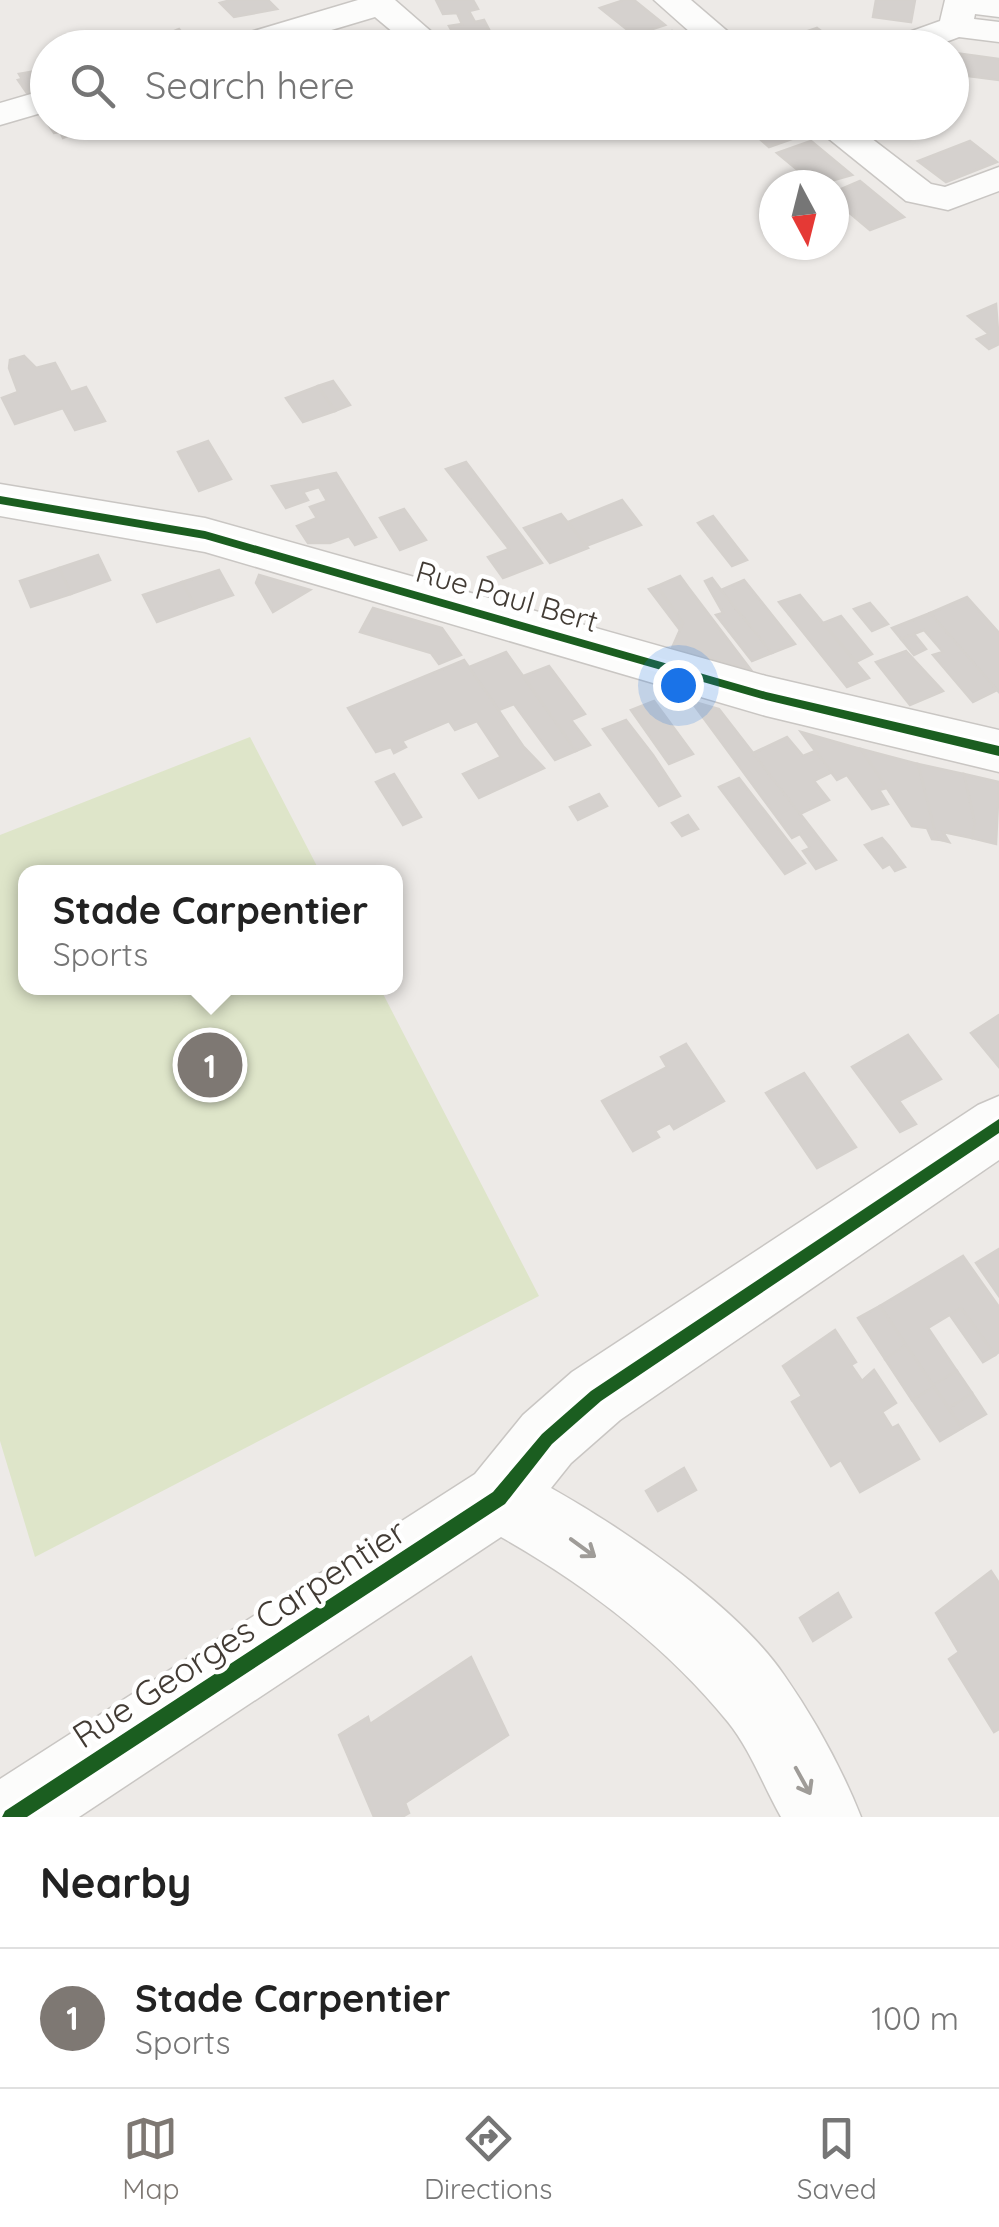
<!DOCTYPE html>
<html lang="en">
<head>
<meta charset="utf-8">
<style>
  :root { --surface:#fff; --page:#f2f2f2; --text:#222; --muted:#767676; --line:#e0e0e0; --accent:#7e7873 }
  body { margin:0; font-family:Quicksand,sans-serif; background:var(--page); color:var(--text) }
  .compass { position:absolute; left:759px; top:170px; width:90px; height:90px; border-radius:50%; background:var(--surface); box-shadow:0 2px 8px #0004; rotate:173deg }
  .you { position:absolute; left:678px; top:685px; width:35px; height:35px; margin:-25px; border:8px solid #fff; border-radius:50%; background:#1a73e8; box-shadow:0 0 0 15px #1a73e833 }
  .badge { display:grid; place-items:center; width:65px; height:65px; border-radius:50%; background:var(--accent); color:#fff; font-size:32px; font-weight:700 }
  .pin { position:absolute; translate:-50% -50%; border:5px solid #fff; box-shadow:0 2px 10px #0006 }
  .popup { position:absolute; left:18px; top:865px; width:385px; height:130px; box-sizing:border-box; display:grid; place-content:center; border-radius:20px; background:var(--surface); filter:drop-shadow(0 2px 8px #0005); font-size:32px; white-space:nowrap; color:var(--muted) }
  .popup b { font-size:38px; color:var(--text) }
  .popup::after { content:''; position:absolute; left:50%; top:100%; margin-left:-20px; border:20px solid transparent; border-top-color:var(--surface) }
  .list { margin:0; padding:0; list-style:none }
  h2 { display:flex; justify-content:space-between; align-items:center; height:130px; margin:0; padding:0 40px; font-size:42px }
  h2 small { font-size:32px; font-weight:400; color:var(--muted) }
  .list li { display:grid; grid-template-columns:65px 1fr auto; gap:30px; align-items:center; box-sizing:border-box; height:140px; padding:0 40px; border-top:2px solid var(--line) }
  .list b { display:block; font-size:38px; white-space:nowrap }
  .list p { margin:0; font-size:32px; white-space:nowrap; color:var(--muted) }
  .list em { font-size:32px; font-style:normal; color:var(--muted) }
  .icon { flex:none; width:55px; height:55px; fill:none; stroke:currentColor; stroke-width:2; stroke-linecap:round; stroke-linejoin:round }
  .map { position:relative; flex:none; width:999px; height:1817px; overflow:hidden }
  .search { position:absolute; background:var(--surface); box-shadow:0 2px 8px #0004; left:30px; right:30px; top:30px; height:110px; display:flex; align-items:center; gap:25px; box-sizing:border-box; padding:0 35px; border-radius:55px; color:var(--muted); font-size:38px }
  .sheet { height:270px; background:var(--surface) }
  nav { display:flex; justify-content:space-around; align-items:center; box-sizing:border-box; height:140px; border-top:2px solid var(--line); background:var(--surface); font-size:28px; color:var(--muted) }
  nav a { display:grid; justify-items:center; gap:5px }
  nav .on { color:var(--accent) }
  .map>svg:first-child { display:block }
  .green { fill:#dee5c9 }
  .building { fill:#d5d1ce; stroke:#d5d1cd; stroke-width:2.5 }
  .lines { fill:none; stroke-linecap:round; stroke-linejoin:round }
  .minor-casing { stroke:#c9c6c3; stroke-width:3 }
  .minor { fill:#fcfcfb; fill-rule:evenodd }
  .cycleway-casing { stroke:#fff; stroke-width:7 }
  .cycleway { fill:#1b5e20; fill-rule:evenodd }
  .oneway { stroke:#9f9c98 }
  .labels { text-anchor:middle; dominant-baseline:central; stroke-width:9; stroke-linejoin:round; paint-order:stroke }
  .street-label { font-size:30px; fill:#423b34; stroke:#fff }
  .near-street-label { font-size:35px; fill:#423b34; stroke:#fff }
</style>
</head>
<body>
<div class="map">
<svg width="999" height="1817" viewBox="0 0 999 1817">
  <rect width="100%" height="100%" fill="#edeae7"/>
  <polygon class="green" points="250,737 320,872 25,872 25,988 380,988 539,1296 35,1557 0,1441 0,835"/>
  <g class="building">
    <polygon points="231,0 268,0 277,9 234,17 220,3"/>
    <polygon points="436,0 473,0 478,9 469,11 475,22 484,20 494,39 459,44 449,26 462,24 457,13 443,14"/>
    <polygon points="624,0 634,0 665,25 634,35 600,8"/>
    <polygon points="876,0 915,0 911,22 873,17"/>
    <polygon points="817,28 841,46 767,45"/>
    <polygon points="179,29 183,34 190,32 199,44 161,48 155,39"/>
    <polygon points="672,31 693,48 648,48 640,41"/>
    <polygon points="955,53 999,59 999,80 952,74"/>
    <polygon points="48,69 48,87 27,93 18,80 22,79 19,74"/>
    <polygon points="48,119 48,122 89,122 91,126 63,138 60,132 54,133 45,120"/>
    <polygon points="420,122 463,122 463,123 433,134"/>
    <polygon points="740,122 787,122 803,135 769,147"/>
    <polygon points="811,141 852,175 816,185 777,153"/>
    <polygon points="970,141 997,162 946,182 918,161"/>
    <polygon points="860,181 904,217 870,230 834,200 834,192"/>
    <polygon points="996,304 999,344 989,349 977,339 989,334 968,316"/>
    <polygon points="24,356 36,368 55,363 71,392 86,387 105,421 75,430 63,408 15,424 2,398 18,392 9,368 10,360"/>
    <polygon points="333,381 350,405 335,411 318,386"/>
    <polygon points="318,386 335,411 303,422 286,398"/>
    <polygon points="208,441 231,479 199,491 178,452"/>
    <polygon points="466,462 542,563 503,578 488,557 509,549 446,469"/>
    <polygon points="336,473 376,537 355,545 349,536 330,543 308,543 297,526 317,518 310,507 327,501 319,487 303,492 308,500 286,508 272,486"/>
    <polygon points="622,500 641,525 586,546 568,522"/>
    <polygon points="404,509 426,540 400,550 380,518"/>
    <polygon points="561,514 588,548 550,563 524,528"/>
    <polygon points="713,516 747,560 732,566 698,523"/>
    <polygon points="98,555 110,580 71,594 59,568"/>
    <polygon points="59,568 71,594 31,607 20,581"/>
    <polygon points="219,570 233,595 196,608 182,582"/>
    <polygon points="259,575 310,590 273,612 256,583"/>
    <polygon points="680,576 688,587 751,670 672,648 683,623 657,586"/>
    <polygon points="712,578 721,590 772,653 752,661 716,615 723,613 705,581"/>
    <polygon points="744,580 795,644 772,653 721,590"/>
    <polygon points="182,582 196,608 157,622 143,595"/>
    <polygon points="657,586 683,623 680,630 649,589"/>
    <polygon points="800,595 823,623 869,678 847,687 779,602"/>
    <polygon points="967,597 999,633 999,692 930,613"/>
    <polygon points="870,603 888,624 872,631 854,609"/>
    <polygon points="373,608 442,628 461,655 439,664 431,653 360,632"/>
    <polygon points="930,613 997,690 973,702 933,655 943,652 924,630 901,639 892,628"/>
    <polygon points="841,616 872,654 856,662 823,623"/>
    <polygon points="914,634 926,649 914,655 901,639"/>
    <polygon points="906,651 943,691 910,705 876,662"/>
    <polygon points="506,652 523,676 576,751 555,760 514,704 499,710 469,667"/>
    <polygon points="464,660 523,746 544,768 479,798 463,774 501,757 477,721 455,730 449,721 402,741 406,747 394,753 391,747 376,752 348,708"/>
    <polygon points="549,666 585,714 571,720 590,745 576,751 523,676"/>
    <polygon points="654,701 693,754 669,764 631,710"/>
    <polygon points="691,701 719,709 836,860 816,869 803,851 810,848 800,834 792,838"/>
    <polygon points="626,720 653,755 680,796 659,806 603,729"/>
    <polygon points="801,732 861,749 887,788 879,790 888,804 872,809 847,775 837,780"/>
    <polygon points="787,737 803,756 815,751 832,772 814,781 829,800 800,814 753,753"/>
    <polygon points="861,749 918,764 935,831 941,840 932,839 927,828 912,826"/>
    <polygon points="918,764 964,774 975,824 972,838 943,832 949,842 941,840 935,831"/>
    <polygon points="394,774 421,817 403,825 376,782"/>
    <polygon points="964,774 999,782 996,844 972,838 975,824"/>
    <polygon points="739,778 805,863 785,874 719,787"/>
    <polygon points="599,794 607,806 578,820 570,807"/>
    <polygon points="688,815 698,829 682,836 672,823"/>
    <polygon points="882,838 889,846 905,867 895,871 890,864 883,868 865,845"/>
    <polygon points="999,1015 999,1067 971,1033"/>
    <polygon points="908,1035 941,1079 899,1101 916,1124 900,1132 852,1067"/>
    <polygon points="686,1044 724,1101 674,1129 670,1123 655,1131 659,1137 633,1151 602,1101 667,1067 661,1057"/>
    <polygon points="804,1073 856,1147 817,1168 766,1093"/>
    <polygon points="999,1249 999,1296 976,1263"/>
    <polygon points="963,1256 999,1307 999,1352 995,1355 961,1308 928,1328 957,1371 933,1385 880,1306"/>
    <polygon points="880,1306 906,1345 885,1359 858,1318"/>
    <polygon points="961,1308 995,1355 983,1362 950,1315"/>
    <polygon points="835,1330 856,1362 851,1365 862,1381 874,1370 896,1403 882,1412 892,1428 898,1425 919,1459 860,1492 841,1460 831,1466 792,1402 802,1396 783,1366"/>
    <polygon points="906,1345 934,1387 912,1400 885,1359"/>
    <polygon points="957,1371 972,1393 949,1408 933,1385"/>
    <polygon points="934,1387 962,1428 940,1441 912,1400"/>
    <polygon points="972,1393 986,1414 962,1428 949,1408"/>
    <polygon points="684,1468 696,1490 658,1511 646,1491"/>
    <polygon points="991,1571 999,1583 999,1729 994,1732 949,1659 959,1652 936,1613"/>
    <polygon points="838,1593 851,1617 813,1641 800,1618"/>
    <polygon points="471,1657 508,1735 405,1803 409,1813 402,1817 374,1817 339,1735 368,1717 370,1724"/>
  </g>
  <g class="lines">
    <defs>
      <g id="minor">
        <polygon points="358,0 395,0 450,48 412,48 375,17 271,48 215,48 220,41"/>
        <polygon points="654,0 691,0 747,48 708,48"/>
        <polygon points="945,0 999,0 999,17 975,14 974,19 999,22 999,42 959,37 930,48 879,48 884,41 940,21"/>
        <polygon points="48,89 48,111 0,125 0,103"/>
        <polygon points="808,122 850,122 931,184 945,187 999,167 999,191 948,210 906,201"/>
        <polygon points="0,484 205,518 766,676 999,730 999,772 766,716 205,552 0,516"/>
        <path d="M999,1096V1160L620,1420L571,1463L551,1488C624,1529 737,1606 784,1675C814,1718 842,1769 861,1817H781C764,1787 750,1749 728,1722C667,1647 586,1585 501,1537L79,1817H0V1779L475,1474L523,1415L572,1372L978,1105Z"/>
      </g>
    </defs>
    <use href="#minor" class="minor-casing"/>
    <use href="#minor" class="minor"/>
    <defs>
      <g id="cycleway">
        <polygon points="0,496 205,531 766,692 999,746 999,756 766,700 205,539 0,504"/>
        <polygon points="999,1119 999,1133 601,1401 552,1444 505,1504 27,1817 2,1817 5,1811 493,1492 542,1434 591,1391"/>
      </g>
    </defs>
    <use href="#cycleway" class="cycleway-casing"/>
    <use href="#cycleway" class="cycleway"/>
  </g>
  <defs><path id="oneway-shaft" d="M-6 0H5M1.5-3L5.5 0L1.5 3" fill="none" stroke-width="1.6" stroke-linecap="round" stroke-linejoin="round" transform="scale(2.5)"/></defs>
  <g class="oneway">
    <use href="#oneway-shaft" transform="translate(583 1548) rotate(36)"/>
    <use href="#oneway-shaft" transform="translate(803 1781) rotate(61)"/>
  </g>
  <g class="labels">
    <g class="street-label">
      <text transform="translate(507 596) rotate(16)">Rue Paul Bert</text>
    </g>
    <g class="near-street-label">
      <text transform="translate(239 1633) rotate(-33)">Rue Georges Carpentier</text>
    </g>
  </g>
</svg>
<svg class="compass" viewBox="-18 -18 36 36"><path d="M0-13l5 13h-10z" fill="#e53935"/><path d="M0 13l5-13h-10z" fill="#767676"/></svg>
<div class="you"></div>
<div class="pin badge" style="left:210px;top:1065px">1</div>
<div class="popup"><b>Stade Carpentier</b>Sports</div>
<div class="search"><svg class="icon" aria-label="search" viewBox="0 0 24 24"><circle cx="10" cy="10" r="6"/><path d="M15 15l6 6"/></svg>Search here</div>
</div>
<section class="sheet">
<h2>Nearby<small></small></h2>
<ul class="list">
<li><span class="badge">1</span><div><b>Stade Carpentier</b><p>Sports</p></div><em>100 m</em></li>
</ul>
</section>
<nav>
<a class="on"><svg class="icon" aria-label="map" viewBox="0 0 24 24"><path d="M3 6l6-2 6 2 6-2v14l-6 2-6-2-6 2zM9 4v14M15 6v14"/></svg>Map</a>
<a><svg class="icon" aria-label="directions" viewBox="0 0 24 24"><path d="M12 3l9 9-9 9-9-9zM9 14v-3h6M13 9l2 2-2 2"/></svg>Directions</a>
<a><svg class="icon" aria-label="saved" viewBox="0 0 24 24"><path d="M7 4h10v16l-5-4-5 4z"/></svg>Saved</a>
</nav>
</body>
</html>
